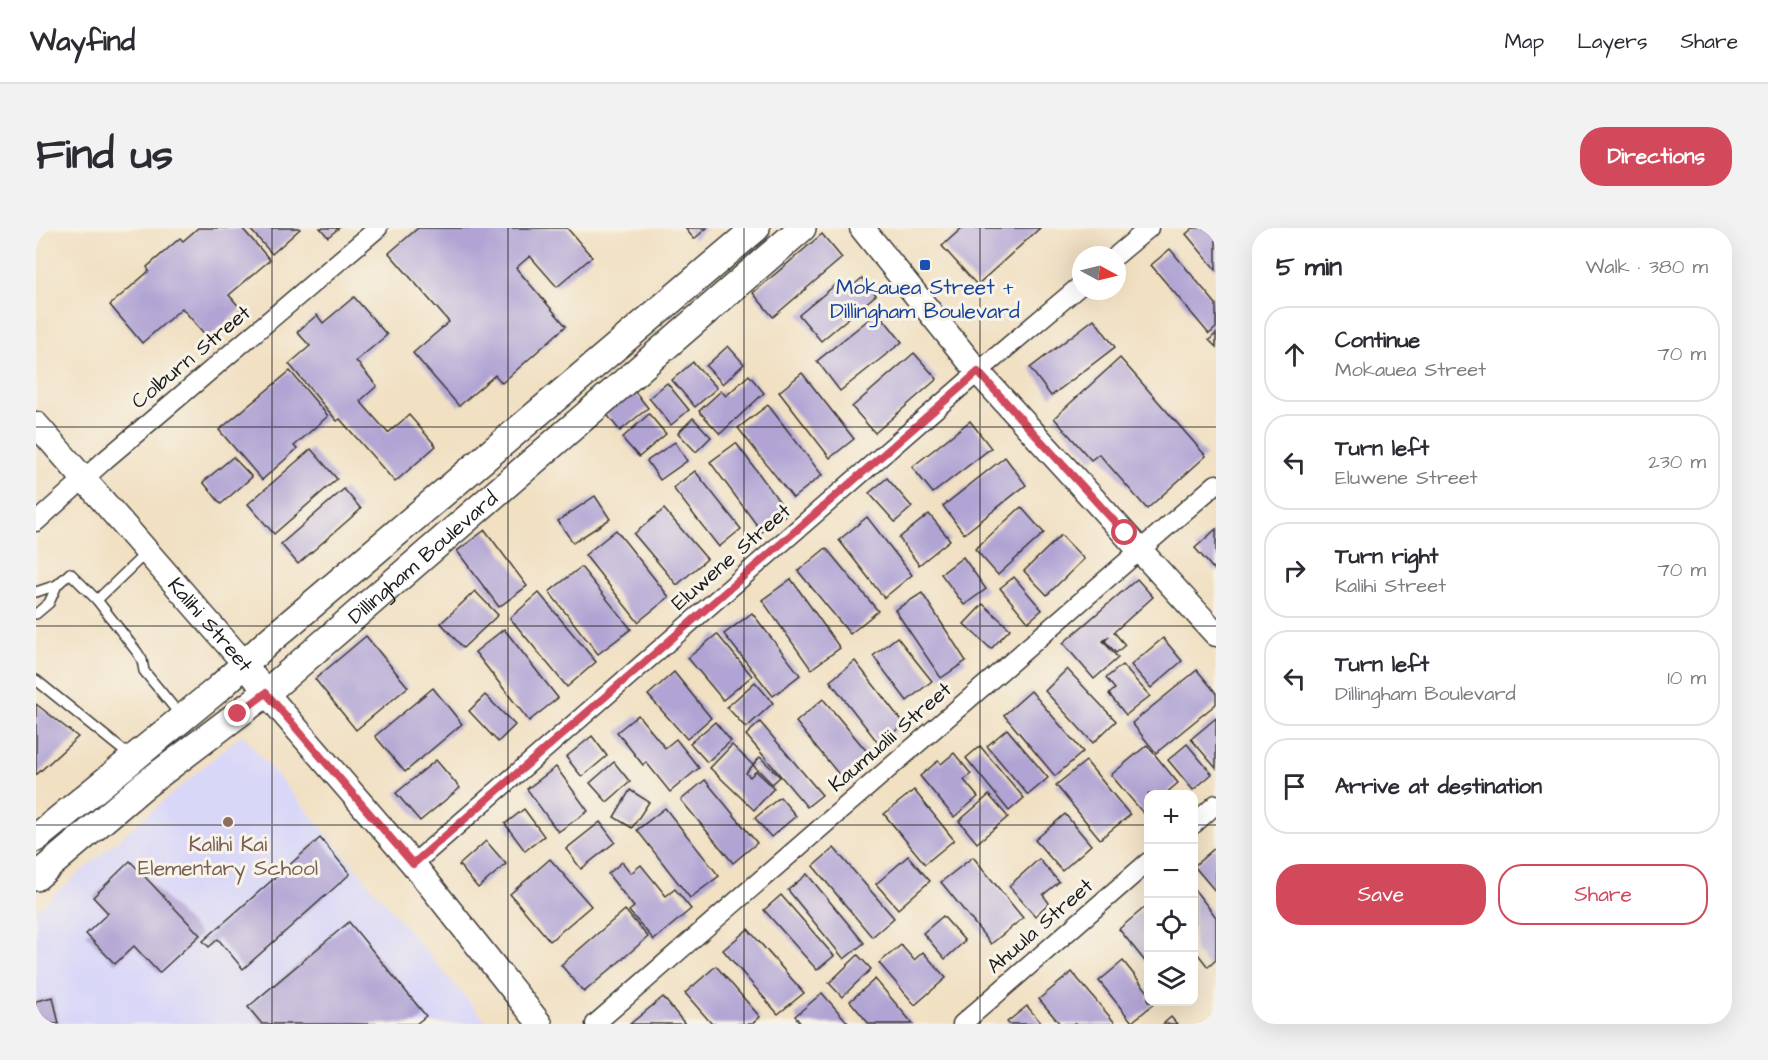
<!DOCTYPE html>
<html lang="en">
<head>
<meta charset="utf-8">
<style>
  :root { --surface:#fff; --page:#f2f2f3; --text:#2b2b33; --muted:#7c7c81; --line:#e1e1e2; --accent:#d1495b }
  body { margin:0; font-family:"Architects Daughter",sans-serif; background:var(--page); color:var(--text) }
  .controls { position:absolute; right:18px; bottom:18px; display:grid; overflow:hidden; border-radius:12px; box-shadow:0 6px 24px #0002 }
  .controls button { width:54px; height:54px; display:grid; place-items:center; padding:0; border:0; border-bottom:2px solid var(--line); background:var(--surface); color:var(--text); font:30px sans-serif }
  .compass { position:absolute; left:1036px; top:18px; width:54px; height:54px; border-radius:50%; background:var(--surface); box-shadow:0 6px 24px #0002; rotate:97deg }
  .stop { position:absolute; width:18px; height:18px; margin:-14px; border:4px solid #d1495b; border-radius:50%; background:#fff }
  .stop.end { background:#d1495b; border-color:#fff; box-shadow:0 2px 6px #0008 }
  .list { margin:0; padding:0; list-style:none }
  h2 { display:flex; justify-content:space-between; align-items:center; height:78px; margin:0; padding:0 24px; font-size:26px }
  h2 small { font-size:20px; font-weight:400; color:var(--muted) }
  .list li { display:grid; grid-template-columns:39px 1fr auto; gap:18px; align-items:center; box-sizing:border-box; height:96px; margin:0 12px 12px; padding:0 12px; border:2px solid var(--line); border-radius:24px }
  .list b { display:block; font-size:22px; white-space:nowrap }
  .list p { margin:0; font-size:20px; white-space:nowrap; color:var(--muted) }
  .list em { font-size:20px; font-style:normal; color:var(--muted) }
  .actions { display:flex; gap:12px; padding:18px 24px }
  .actions a { flex:1; padding:14px 0; border:2px solid var(--accent); border-radius:24px; text-align:center; font-size:21px; color:var(--accent) }
  .actions .main { background:var(--accent); color:#fff }
  .icon { flex:none; width:33px; height:33px; fill:none; stroke:currentColor; stroke-width:2; stroke-linecap:round; stroke-linejoin:round }
  .map { position:relative; flex:none; width:1180px; height:796px; overflow:hidden; border-radius:24px }
  header { display:flex; align-items:center; gap:36px; box-sizing:border-box; height:84px; padding:0 30px; background:var(--surface); border-bottom:2px solid var(--line) }
  header strong { font-size:28px }
  nav { display:flex; gap:33px; margin-inline-start:auto; font-size:21px }
  .intro { display:flex; align-items:center; justify-content:space-between; box-sizing:border-box; height:144px; padding:0 36px }
  h1 { margin:0; font-size:42px }
  .button { padding:15px 27px; border-radius:24px; background:var(--accent); color:#fff; font-size:21px; font-weight:700 }
  main { display:flex; gap:36px; padding:0 36px }
  aside { flex:1; background:var(--surface); border-radius:24px; box-shadow:0 6px 24px #0002 }
  .map>svg:first-child { display:block }
  .built { fill:#d9d7f8 }
  .building { fill:#b1a4d4 }
  .lines { fill:none; stroke-linecap:round; stroke-linejoin:round }
  .lane-casing { stroke:#3c3935; stroke-width:12 }
  .street-casing { stroke:#3c3935; stroke-width:21 }
  .secondary-casing { stroke:#3c3935; stroke-width:27 }
  .primary-casing { stroke:#3c3935; stroke-width:30 }
  .lane { stroke:#fff; stroke-width:9 }
  .street { stroke:#fff; stroke-width:18 }
  .secondary { stroke:#fff; stroke-width:24 }
  .primary { stroke:#fff; stroke-width:27 }
  .route { stroke:#d1495b; stroke-width:8 }
  .grid { fill:none; stroke:#1c1c1c; stroke-width:1.5; stroke-opacity:0.55 }
  .transit-dot { fill:#1a4fb4; stroke:#f7f3e8; stroke-width:2 }
  .education-dot { fill:#8d6e63; stroke:#f7f3e8; stroke-width:2 }
  .labels { text-anchor:middle; dominant-baseline:central; stroke-width:6; stroke-linejoin:round; paint-order:stroke }
  .transit-label { font-size:21px; fill:#164399; stroke:#f7f3e8 }
  .street-label { font-size:21px; fill:#1c1c1c; stroke:#f7f3e8 }
  .education-label { font-size:21px; fill:#785e54; stroke:#f7f3e8 }
</style>
</head>
<body>
<header>
<strong>Wayfind</strong>
<nav><a>Map</a><a>Layers</a><a>Share</a></nav>
</header>
<div class="intro"><h1>Find us</h1><a class="button">Directions</a></div>
<main>
<div class="map">
<svg width="1180" height="796" viewBox="0 0 1180 796">
  <rect width="100%" height="100%" fill="#f7f3e8"/>
  <filter id="ink" filterUnits="userSpaceOnUse"><feTurbulence type="fractalNoise" baseFrequency=".0167" numOctaves="2"/><feDisplacementMap in="SourceGraphic" scale="12" xChannelSelector="R" yChannelSelector="G"/><feConvolveMatrix kernelMatrix="1 2 1 2 8 2 1 2 1" color-interpolation-filters="sRGB"/></filter>
  <filter id="wash" filterUnits="userSpaceOnUse"><feTurbulence type="fractalNoise" baseFrequency=".008" numOctaves="4" result="noise"/><feDisplacementMap in="SourceGraphic" scale="24" xChannelSelector="R" yChannelSelector="G"/><feGaussianBlur stdDeviation="1.35" result="paint"/><feColorMatrix in="noise" values="0 0 0 0 0 0 0 0 0 0 0 0 0 0 0 0 0 1.4 0 .05"/><feComposite in="paint" operator="in"/></filter>
  <g filter="url(#wash)">
    <rect width="100%" height="100%" fill="#f1e0c2"/>
    <polygon class="built" points="206,506 452,796 0,796 0,682"/>
    <g id="blocks">
      <g class="building">
        <polygon points="162,0 206,0 234,32 193,67 205,81 172,110 146,80 106,115 74,77 113,43 111,39 144,10 147,13"/>
        <polygon points="213,0 263,0 264,1 236,26"/>
        <polygon points="284,0 303,0 292,9"/>
        <polygon points="382,0 531,0 556,29 521,59 494,28 480,40 530,98 466,155 459,147 423,178 377,125 413,94 353,25"/>
        <polygon points="649,0 671,0 658,11"/>
        <polygon points="926,0 1004,0 941,57 906,18"/>
        <polygon points="1157,0 1180,0 1180,42 1150,6"/>
        <polygon points="786,6 806,30 737,89 717,65"/>
        <polygon points="1134,21 1180,76 1180,100 1173,106 1115,37"/>
        <polygon points="826,50 840,67 785,113 763,87 804,53 812,62"/>
        <polygon points="318,69 351,107 320,133 341,158 324,173 352,205 373,187 400,218 359,254 304,191 301,193 253,136 274,118 261,104 281,87 287,95"/>
        <polygon points="842,84 866,114 804,163 781,133"/>
        <polygon points="1058,91 1079,119 1015,168 994,140"/>
        <polygon points="1180,106 1180,119 1173,112"/>
        <polygon points="692,118 708,136 687,156 670,138"/>
        <polygon points="878,125 901,151 839,205 816,179"/>
        <polygon points="1084,130 1170,228 1111,281 1063,226 1055,232 1018,190"/>
        <polygon points="657,134 681,160 659,179 636,152"/>
        <polygon points="254,143 292,188 258,218 261,221 226,252 183,202"/>
        <polygon points="766,145 818,211 794,230 743,164"/>
        <polygon points="713,147 728,165 684,206 663,183 685,163 690,168"/>
        <polygon points="631,155 653,182 635,197 613,170"/>
        <polygon points="597,161 612,180 584,203 569,184"/>
        <polygon points="732,177 786,247 757,270 702,200"/>
        <polygon points="613,186 630,206 603,229 586,210"/>
        <polygon points="657,190 675,209 660,224 642,205"/>
        <polygon points="934,193 955,220 897,265 876,239"/>
        <polygon points="639,214 651,233 624,252 611,233"/>
        <polygon points="700,215 752,285 726,304 674,234"/>
        <polygon points="275,221 301,251 238,306 212,276"/>
        <polygon points="197,229 216,249 185,276 167,254"/>
        <polygon points="969,229 990,257 928,306 907,278"/>
        <polygon points="659,243 705,301 683,319 637,260"/>
        <polygon points="851,250 876,279 859,294 833,265"/>
        <polygon points="308,261 325,281 262,336 245,316"/>
        <polygon points="559,268 574,291 537,315 522,293"/>
        <polygon points="985,279 1008,305 962,347 939,321"/>
        <polygon points="628,281 671,331 641,357 598,306"/>
        <polygon points="893,286 914,312 883,337 863,310"/>
        <polygon points="831,289 876,347 848,370 803,312"/>
        <polygon points="1180,301 1180,344 1159,320"/>
        <polygon points="449,302 491,358 463,379 421,323"/>
        <polygon points="580,302 633,369 602,394 549,327"/>
        <polygon points="1025,307 1048,331 1011,367 988,343"/>
        <polygon points="790,320 842,383 814,406 762,343"/>
        <polygon points="927,329 950,361 928,377 905,346"/>
        <polygon points="545,339 595,401 562,426 513,364"/>
        <polygon points="978,349 1006,382 992,394 964,360"/>
        <polygon points="755,351 804,420 775,441 726,372"/>
        <polygon points="1101,351 1117,369 1078,404 1089,417 1080,425 1069,413 1073,408 1067,413 1082,430 1058,451 1027,415"/>
        <polygon points="439,363 462,387 427,420 405,395"/>
        <polygon points="503,365 560,434 531,459 474,390"/>
        <polygon points="886,365 930,433 905,450 859,382"/>
        <polygon points="947,376 974,401 955,421 928,396"/>
        <polygon points="716,385 764,447 737,468 688,406"/>
        <polygon points="468,401 522,470 493,493 439,424"/>
        <polygon points="681,406 716,448 687,472 652,430"/>
        <polygon points="330,408 372,459 320,502 279,451"/>
        <polygon points="861,409 896,453 871,473 837,428"/>
        <polygon points="1127,410 1146,433 1115,460 1095,437"/>
        <polygon points="819,433 868,496 843,516 794,453"/>
        <polygon points="1086,437 1114,468 1090,487 1073,466 1079,461 1070,450"/>
        <polygon points="1031,441 1080,493 1057,515 1009,463"/>
        <polygon points="1161,442 1180,465 1180,476 1120,525 1096,495"/>
        <polygon points="638,444 675,490 651,511 612,467"/>
        <polygon points="719,454 737,475 710,500 691,479"/>
        <polygon points="397,460 426,496 369,544 339,508"/>
        <polygon points="995,463 1047,524 1019,548 968,487"/>
        <polygon points="449,467 479,497 462,514 433,483"/>
        <polygon points="787,471 833,526 805,549 760,494"/>
        <polygon points="0,476 42,509 0,547"/>
        <polygon points="602,487 629,520 640,511 663,540 634,564 610,534 607,537 581,504"/>
        <polygon points="1180,490 1180,540 1155,511"/>
        <polygon points="679,494 695,513 671,534 654,515"/>
        <polygon points="724,494 786,567 771,579 710,507"/>
        <polygon points="971,501 1012,550 992,567 951,518"/>
        <polygon points="556,508 571,528 546,549 530,529"/>
        <polygon points="1151,516 1176,546 1157,562 1132,532"/>
        <polygon points="696,517 717,537 710,545 714,549 720,543 738,560 718,582 674,540"/>
        <polygon points="1111,517 1142,555 1129,566 1112,566 1112,580 1107,585 1075,547"/>
        <polygon points="944,518 988,570 973,583 930,530"/>
        <polygon points="918,525 935,546 928,552 942,569 918,589 884,548 902,533 905,536"/>
        <polygon points="724,529 744,549 736,556 717,537"/>
        <polygon points="400,532 424,560 384,593 360,565"/>
        <polygon points="1050,533 1094,587 1064,611 1020,557"/>
        <polygon points="578,534 594,554 571,574 554,555"/>
        <polygon points="520,539 552,583 522,604 491,561"/>
        <polygon points="669,552 721,615 697,635 645,572"/>
        <polygon points="594,562 613,574 596,600 578,589"/>
        <polygon points="878,562 918,612 889,636 848,586"/>
        <polygon points="953,567 972,589 941,615 923,593"/>
        <polygon points="744,569 760,588 735,609 719,590"/>
        <polygon points="629,580 683,648 654,670 601,602"/>
        <polygon points="488,581 508,608 489,623 469,596"/>
        <polygon points="1029,586 1055,617 1026,643 999,612"/>
        <polygon points="564,594 579,614 545,641 530,621"/>
        <polygon points="284,610 314,646 207,741 182,711 173,719 167,713"/>
        <polygon points="450,613 470,636 442,660 423,637"/>
        <polygon points="1180,619 1180,664 1158,638"/>
        <polygon points="798,620 858,690 836,709 777,638"/>
        <polygon points="872,628 894,653 862,681 840,656"/>
        <polygon points="937,629 987,690 955,716 905,654"/>
        <polygon points="514,631 555,678 514,713 474,666"/>
        <polygon points="1003,631 1023,654 1007,667 1013,675 999,688 973,658"/>
        <polygon points="94,633 164,707 123,745 98,718 79,736 50,706 72,685 57,669"/>
        <polygon points="586,634 595,645 605,637 630,668 639,661 655,681 618,712 593,683 598,679 572,646"/>
        <polygon points="771,646 828,715 808,731 752,662"/>
        <polygon points="1158,661 1180,689 1180,732 1172,739 1158,721"/>
        <polygon points="745,667 798,728 781,742 728,682"/>
        <polygon points="1108,680 1112,685 1112,737 1083,701"/>
        <polygon points="589,682 612,709 548,764 525,737"/>
        <polygon points="907,688 929,713 909,731 887,705"/>
        <polygon points="313,694 390,788 380,796 226,796 212,779"/>
        <polygon points="712,701 768,765 742,786 687,722"/>
        <polygon points="865,717 878,732 887,724 910,750 879,777 843,735"/>
        <polygon points="822,727 835,741 806,769 793,755"/>
        <polygon points="1087,733 1112,764 1112,774 1120,774 1096,794 1063,753"/>
        <polygon points="680,738 724,789 716,796 676,796 649,765"/>
        <polygon points="1036,744 1080,796 1024,796 1003,771"/>
        <polygon points="839,751 877,796 833,796 814,773"/>
        <polygon points="786,765 813,796 765,796 759,788"/>
        <polygon points="17,769 23,796 0,796 0,773"/>
        <polygon points="627,769 649,796 594,796"/>
        <polygon points="991,778 1006,796 973,796 971,794"/>
        <polygon points="1180,788 1180,796 1170,796"/>
        <polygon points="1135,789 1141,796 1127,796"/>
      </g>
    </g>
  </g>
  <g filter="url(#ink)">
    <use href="#blocks" fill-opacity="0" stroke="#3c3935" stroke-width="1.5"/>
    <g class="lines">
      <defs>
        <g id="lane">
          <polyline points="111,324 61,372 101,424 106,432 108,443 145,488"/>
          <polyline points="0,364 21,357"/>
          <polyline points="0,386 13,375 21,357 34,345 61,372"/>
          <polyline points="0,452 94,528"/>
        </g>
        <g id="street">
          <polyline points="1081,27 1113,0"/>
          <polyline points="0,294 69,232 342,0"/>
          <polyline points="1158,596 1180,576"/>
          <polyline points="377,636 942,144 1045,57"/>
          <polyline points="559,796 1180,256"/>
          <polyline points="926,796 1112,634"/>
        </g>
        <g id="secondary">
          <polyline points="826,0 942,144 1180,406"/>
          <path id="s1" d="M0,196L208,435L230,465L377,636L504,796"/>
        </g>
        <g id="primary">
          <polyline points="0,610 182,461 232,414 720,0"/>
          <path id="s2" d="M0,649L106,559L230,465L766,0"/>
        </g>
      </defs>
      <use href="#lane" class="lane-casing"/>
      <use href="#street" class="street-casing"/>
      <use href="#secondary" class="secondary-casing"/>
      <use href="#primary" class="primary-casing"/>
      <use href="#lane" class="lane"/>
      <use href="#street" class="street"/>
      <use href="#secondary" class="secondary"/>
      <use href="#primary" class="primary"/>
    </g>
  </g>
  <g class="lines" filter="url(#ink)">
    <polyline class="route" points="202,486 230,465 377,636 942,144 1089,305"/>
  </g>
  <path class="grid" d="M236,0V796M472,0V796M708,0V796M944,0V796M0,199H1180M0,398H1180M0,597H1112M1158,597H1180"/>
  <rect class="transit-dot" x="883" y="31" width="12" height="12" rx="3"/>
  <circle class="education-dot" cx="192" cy="594" r="6"/>
  <g class="labels">
    <g class="transit-label">
      <text x="889" y="59">Mokauea Street +<tspan x="889" dy="24">Dillingham Boulevard</tspan></text>
    </g>
    <g class="street-label">
      <text transform="translate(155 129) rotate(-40)">Colburn Street</text>
      <text stroke="none"><textPath href="#s2" startOffset="502">Dillingham Boulevard</textPath></text>
      <text transform="translate(695 329) rotate(-41)">Eluwene Street</text>
      <text stroke="none"><textPath href="#s1" startOffset="266">Kalihi Street</textPath></text>
      <text transform="translate(854 509) rotate(-41)">Kaumualii Street</text>
      <text transform="translate(1004 698) rotate(-41)">Ahuula Street</text>
    </g>
    <g class="education-label">
      <text x="192" y="616">Kalihi Kai<tspan x="192" dy="24">Elementary School</tspan></text>
    </g>
  </g>
</svg>
<div class="controls">
<button>+</button>
<button>−</button>
<button><svg class="icon" aria-label="locate" viewBox="0 0 24 24"><circle cx="12" cy="12" r="6"/><path d="M12 2v4M12 18v4M2 12h4M18 12h4"/></svg></button>
<button><svg class="icon" aria-label="layers" viewBox="0 0 24 24"><path d="M12 4l9 5-9 5-9-5zM3 14l9 5 9-5"/></svg></button>
</div>
<svg class="compass" viewBox="-18 -18 36 36"><path d="M0-13l5 13h-10z" fill="#e53935"/><path d="M0 13l5-13h-10z" fill="#7c7c81"/></svg>
<div class="stop" style="left:1089px;top:305px"></div>
<div class="stop end" style="left:202px;top:486px"></div>
</div>
<aside>
<h2>5 min<small>Walk · 380 m</small></h2>
<ul class="list">
<li><svg class="icon" aria-label="ahead" viewBox="0 0 24 24"><path d="M12 20V5M6 11l6-6 6 6"/></svg><div><b>Continue</b><p>Mokauea Street</p></div><em>70 m</em></li>
<li><svg class="icon" aria-label="left" viewBox="0 0 24 24"><path d="M17 20v-9H6M10 6l-5 5 5 5"/></svg><div><b>Turn left</b><p>Eluwene Street</p></div><em>230 m</em></li>
<li><svg class="icon" aria-label="right" viewBox="0 0 24 24"><path d="M7 20v-9h11M14 6l5 5-5 5"/></svg><div><b>Turn right</b><p>Kalihi Street</p></div><em>70 m</em></li>
<li><svg class="icon" aria-label="left" viewBox="0 0 24 24"><path d="M17 20v-9H6M10 6l-5 5 5 5"/></svg><div><b>Turn left</b><p>Dillingham Boulevard</p></div><em>10 m</em></li>
<li><svg class="icon" aria-label="arrive" viewBox="0 0 24 24"><path d="M6 21V4h12l-3 4 3 4H6"/></svg><div><b>Arrive at destination</b></div></li>
</ul>
<div class="actions"><a class="main">Save</a><a>Share</a></div>
</aside>
</main>
</body>
</html>
